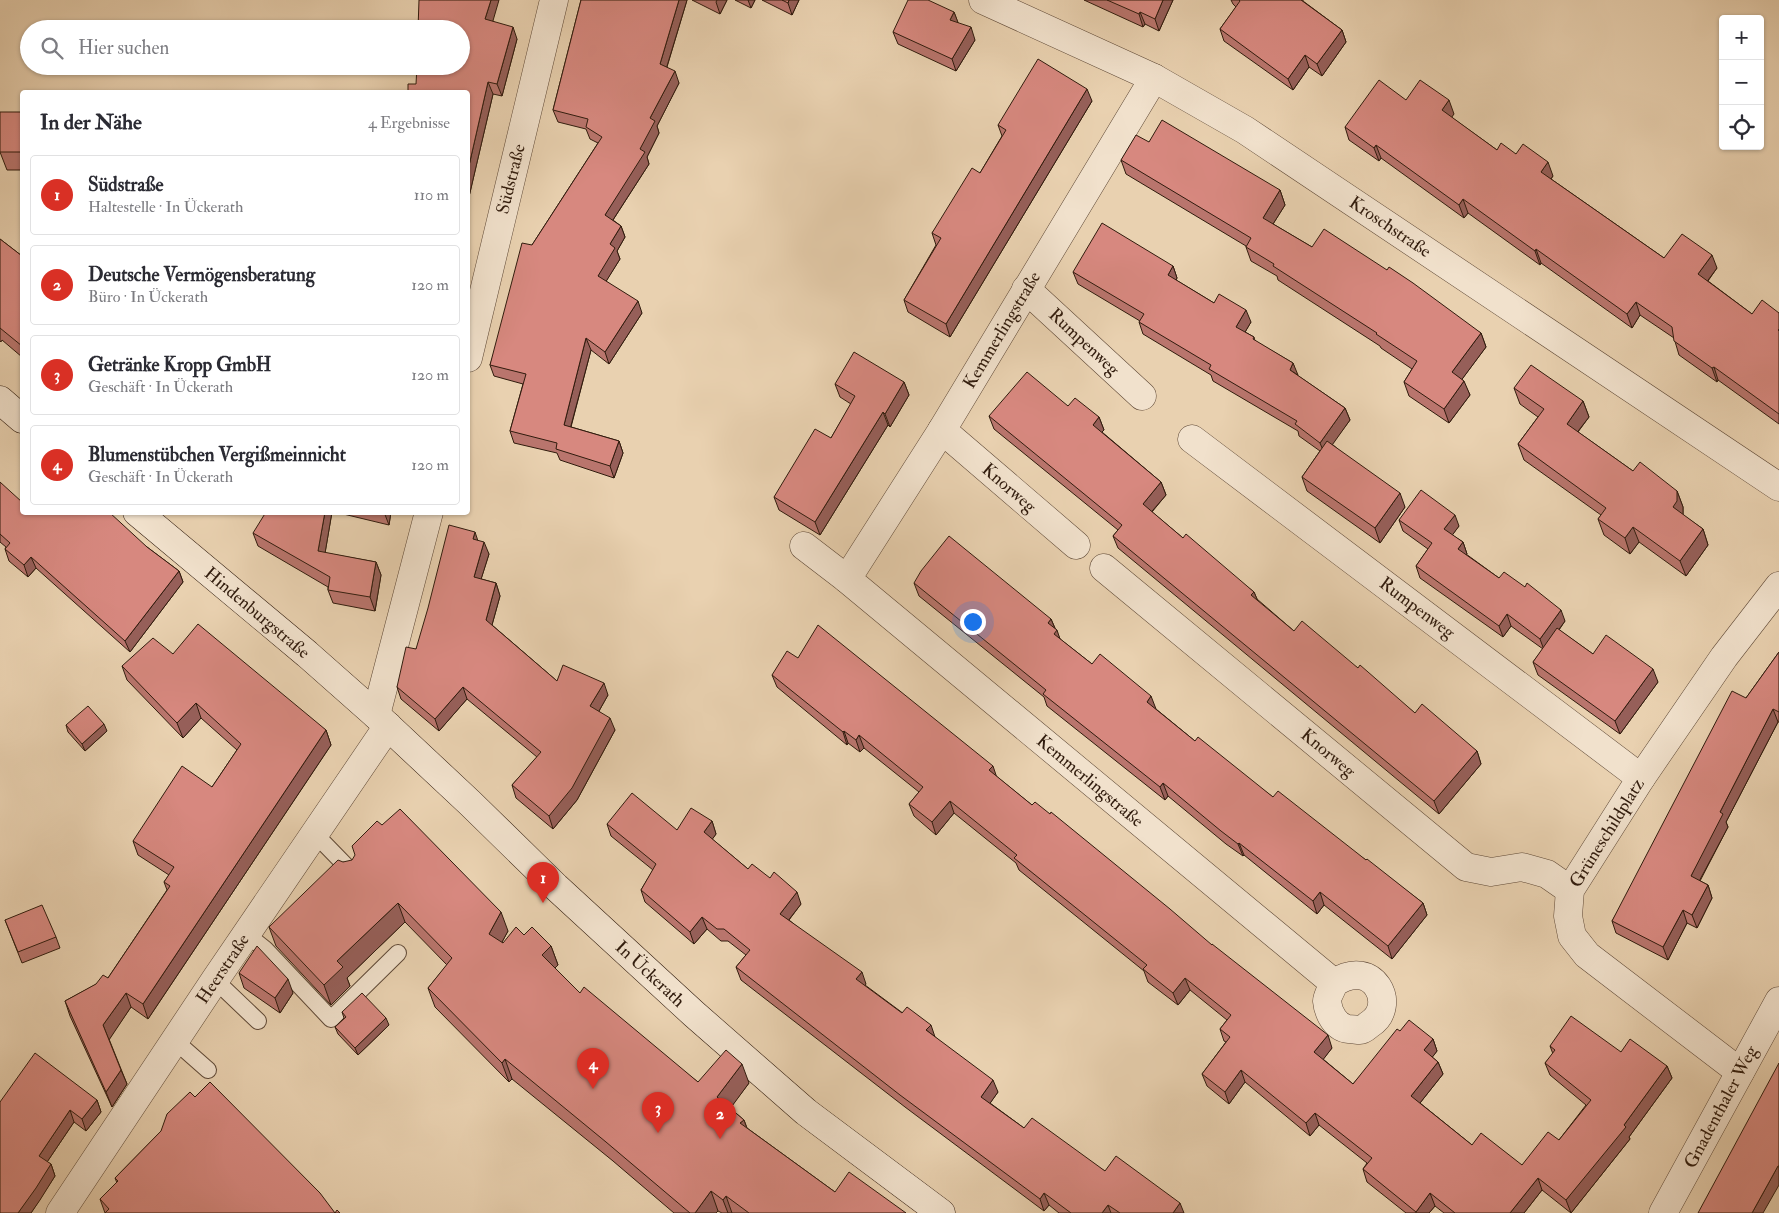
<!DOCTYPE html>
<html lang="de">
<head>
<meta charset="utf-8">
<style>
  :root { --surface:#fff; --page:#f7f7f7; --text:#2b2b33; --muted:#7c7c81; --line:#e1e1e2; --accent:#d93025 }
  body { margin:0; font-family:"IM FELL Double Pica",serif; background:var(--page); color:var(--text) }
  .controls { position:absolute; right:15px; top:15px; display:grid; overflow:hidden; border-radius:5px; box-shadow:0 1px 4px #0004 }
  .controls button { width:45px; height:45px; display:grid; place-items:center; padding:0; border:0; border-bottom:1px solid var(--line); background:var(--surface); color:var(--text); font:25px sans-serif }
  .you { position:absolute; left:972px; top:621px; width:18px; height:18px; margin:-12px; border:4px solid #fff; border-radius:50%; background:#1a73e8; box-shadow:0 0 0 8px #1a73e833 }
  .badge { display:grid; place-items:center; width:32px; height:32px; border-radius:50%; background:var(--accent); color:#fff; font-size:16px; font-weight:700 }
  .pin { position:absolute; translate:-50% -41px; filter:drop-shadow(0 1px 2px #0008) }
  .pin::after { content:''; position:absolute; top:26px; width:18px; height:15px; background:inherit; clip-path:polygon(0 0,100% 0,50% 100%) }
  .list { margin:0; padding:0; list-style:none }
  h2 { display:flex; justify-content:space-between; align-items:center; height:65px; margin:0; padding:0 20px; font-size:21px }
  h2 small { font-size:16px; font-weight:400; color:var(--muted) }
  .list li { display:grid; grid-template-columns:32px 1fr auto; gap:15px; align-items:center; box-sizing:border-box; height:80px; margin:0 10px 10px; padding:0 10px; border:1px solid var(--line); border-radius:5px }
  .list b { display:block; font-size:19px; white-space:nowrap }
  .list p { margin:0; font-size:16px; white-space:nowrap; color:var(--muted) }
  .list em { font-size:16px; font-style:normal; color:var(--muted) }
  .icon { flex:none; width:28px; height:28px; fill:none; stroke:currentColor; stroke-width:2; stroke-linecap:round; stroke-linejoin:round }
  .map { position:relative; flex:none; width:1779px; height:1213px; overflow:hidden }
  .search { position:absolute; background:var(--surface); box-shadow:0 1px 4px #0004; left:20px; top:20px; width:450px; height:55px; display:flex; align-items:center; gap:12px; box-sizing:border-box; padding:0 18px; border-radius:28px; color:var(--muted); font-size:19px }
  .panel { position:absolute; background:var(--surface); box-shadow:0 1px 4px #0004; left:20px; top:90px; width:450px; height:425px; border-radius:5px }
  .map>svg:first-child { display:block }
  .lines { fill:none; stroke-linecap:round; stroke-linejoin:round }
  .lane-casing { stroke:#5e4836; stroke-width:18 }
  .street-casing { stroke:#5e4836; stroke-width:29 }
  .secondary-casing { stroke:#301b0d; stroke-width:29 }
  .lane { stroke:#f1e1cc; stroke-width:16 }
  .street { stroke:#f1e1cc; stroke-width:28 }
  .secondary { stroke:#f1e1cc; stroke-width:28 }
  .wall { fill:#b9756d; stroke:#301b0d }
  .shaded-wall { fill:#965f59; stroke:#301b0d }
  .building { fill:#d7887f; stroke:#301b0d }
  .labels { text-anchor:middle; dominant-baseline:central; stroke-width:4.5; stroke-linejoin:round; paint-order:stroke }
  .street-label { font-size:18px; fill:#301b0d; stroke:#f1e1cc }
</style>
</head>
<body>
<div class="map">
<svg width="1779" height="1213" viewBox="0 0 1779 1213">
  <rect width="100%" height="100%" fill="#e9d1b0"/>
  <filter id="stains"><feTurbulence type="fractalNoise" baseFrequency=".004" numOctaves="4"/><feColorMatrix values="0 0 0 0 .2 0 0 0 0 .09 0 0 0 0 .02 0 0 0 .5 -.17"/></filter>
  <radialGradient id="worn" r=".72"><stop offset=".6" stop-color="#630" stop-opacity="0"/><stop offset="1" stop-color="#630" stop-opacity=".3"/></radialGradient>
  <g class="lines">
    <defs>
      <g id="lane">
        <polyline points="315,834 352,872"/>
        <polyline points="246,934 265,949 331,1019 398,953"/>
        <polyline points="215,980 258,1021"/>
        <polyline points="174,1040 208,1070"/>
      </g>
      <g id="street">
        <polyline points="983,0 1154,78 1245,130 1779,487"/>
        <path d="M1154,78L942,430L847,579L1334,983C1332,989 1327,996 1327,1001C1328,1013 1336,1028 1349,1029C1352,1029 1357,1030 1360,1030C1364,1030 1367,1026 1370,1024C1398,1006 1374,956 1334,983"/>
        <polyline points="1026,289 1142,396"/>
        <polyline points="468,358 554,0"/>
        <polyline points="942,430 1076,545"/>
        <polyline points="1192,439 1641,778"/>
        <polyline points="804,546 847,579"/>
        <polyline points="1104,568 1466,867 1491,872 1522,867 1547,874 1570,890"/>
        <polyline points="376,715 429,512"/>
        <polyline points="1740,1072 1587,955 1572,936 1568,916 1570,890 1641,778 1724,657 1779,586"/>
        <polyline points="60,1213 215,980 388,726"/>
        <polyline points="1663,1213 1779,1001"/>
      </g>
      <g id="secondary">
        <polyline points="0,400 22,419"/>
        <polyline points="137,512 307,654 376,715 470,803 556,887 694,1014 806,1112 941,1213"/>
      </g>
    </defs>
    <use href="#lane" class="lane-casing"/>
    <use href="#street" class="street-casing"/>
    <use href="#secondary" class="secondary-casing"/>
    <use href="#lane" class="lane"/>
    <use href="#street" class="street"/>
    <use href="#secondary" class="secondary"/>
  </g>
  <g class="wall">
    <polygon points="581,0 687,0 667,67 679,83 657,126 659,133 647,157 649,164 613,220 621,226 625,237 617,251 620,259 606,281 642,313 609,364 591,350 571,427 619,441 623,453 614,478 560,460 557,453 514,443 510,431 523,384 494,376 490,365 532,245 598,143 590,139 586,129 558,122 553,110"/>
    <polygon points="692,0 727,0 720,14"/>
    <polygon points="735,0 755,0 751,8"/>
    <polygon points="762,0 799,0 792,15"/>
    <polygon points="1084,0 1173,0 1159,31 1145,24 1143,27"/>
    <polygon points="1231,0 1303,0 1303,1 1342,30 1346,42 1322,76 1309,67 1293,90 1224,41 1220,29 1236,7 1233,4"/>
    <polygon points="954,12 958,23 975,40 956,71 898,44 893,32"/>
    <polygon points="493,21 517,39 502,96 493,94 468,201 468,92 416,84"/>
    <polygon points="1406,100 1454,114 1451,117 1497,150 1516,154 1553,176 1551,179 1664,258 1717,268 1708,281 1752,314 1779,313 1779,424 1718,380 1717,382 1679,355 1674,338 1640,315 1632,328 1541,263 1540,265 1468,213 1464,218 1381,158 1379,161 1349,140 1345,127"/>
    <polygon points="1092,101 950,337 908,312 904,300 936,245 932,233 980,173 1002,136 998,125"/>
    <polygon points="22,112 22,170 7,170 0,152"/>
    <polygon points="1149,142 1280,190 1285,205 1273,224 1312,247 1481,333 1486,347 1462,379 1470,395 1449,423 1409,396 1404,382 1412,369 1381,348 1380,346 1278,280 1277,276 1251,261 1246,247 1246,246 1126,174 1121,160"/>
    <polygon points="0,239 22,256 22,357 2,340 1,342 0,341"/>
    <polygon points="1173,266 1177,278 1176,280 1214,303 1251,322 1245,332 1254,337 1255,341 1293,363 1297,375 1345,408 1350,420 1332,444 1405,507 1380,543 1307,491 1302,477 1320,451 1299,436 1298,431 1213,381 1211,375 1143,334 1139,322 1140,321 1078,284 1073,272"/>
    <polygon points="904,382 909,395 890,427 888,425 820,535 779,510 774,497 831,438 851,404 840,397 835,384"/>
    <polygon points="1514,388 1583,401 1589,417 1578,432 1633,471 1677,491 1683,507 1683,515 1703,529 1708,545 1686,576 1639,542 1630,554 1604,535 1598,519 1601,515 1524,460 1518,444 1538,417 1520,404"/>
    <polygon points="1068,406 1099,417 1104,430 1102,432 1161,482 1166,495 1152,512 1183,538 1254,592 1257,599 1294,631 1358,668 1415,713 1477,751 1481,764 1439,814 1118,548 1113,536 1118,530 994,429 989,416"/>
    <polygon points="0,482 22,512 147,547 179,571 183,582 130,652 36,568 28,577 9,561 5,549 6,547 0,542"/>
    <polygon points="332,512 325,553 376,562 381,575 375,611 333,603 328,590 328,587 258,546 253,533"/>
    <polygon points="335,512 391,512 389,525"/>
    <polygon points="1399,520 1459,526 1452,535 1463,542 1467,554 1466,554 1499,578 1565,621 1559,630 1593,654 1658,682 1620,734 1538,675 1533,662 1543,649 1511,626 1503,637 1420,578 1416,566 1428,549 1403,531"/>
    <polygon points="478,540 489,554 481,579 496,583 500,596 492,625 557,681 608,695 599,711 615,730 577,800 553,829 516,798 512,785 537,757 467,699 439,731 401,699 397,687 416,649"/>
    <polygon points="914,583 1051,619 1055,628 1060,639 1092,664 1156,709 1195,741 1273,797 1366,860 1423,903 1427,915 1392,959 1324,905 1317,914 1244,855 1243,856 1226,844 1168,796 1165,800 1047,706 1044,697 919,596"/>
    <polygon points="1779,652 1779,722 1778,722 1726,822 1728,827 1700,881 1708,885 1712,898 1697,928 1687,923 1668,960 1616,933 1612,921 1746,698"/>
    <polygon points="173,654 326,730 331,745 148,1019 131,1007 109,1039 127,1084 112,1107 70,1016 65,1001 108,978 167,890 164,882 169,875 138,855 133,841 212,787 237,750 201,718 183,738 127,680 122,666"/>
    <polygon points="772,675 996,776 1332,1048 1323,1059 1353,1084 1400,1031 1433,1039 1437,1051 1432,1057 1438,1062 1443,1074 1420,1103 1472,1145 1522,1165 1559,1140 1586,1105 1550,1075 1545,1063 1553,1054 1550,1046 1621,1052 1667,1066 1672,1078 1629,1137 1630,1139 1571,1213 1542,1190 1524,1213 1444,1213 1435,1206 1429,1213 1406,1213 1367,1182 1363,1169 1367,1163 1319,1125 1310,1136 1245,1082 1229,1104 1207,1086 1202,1074 1226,1042 1224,1041 1220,1029 1227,1020 1190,990 1178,1005 1148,982 1144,971 1019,870 1016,863 954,813 936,835 914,816 909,804 919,792 864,748 860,752 848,743 847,745 777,687"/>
    <polygon points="66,725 107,731 85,751 68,732"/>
    <polygon points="712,821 716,834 712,839 748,869 801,904 789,920 866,984 865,985 935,1037 998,1092 990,1103 1024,1128 1184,1213 1059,1213 1049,1205 1044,1211 905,1107 741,980 736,967 746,955 728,941 721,941 707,929 694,944 645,902 641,890 653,870 611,836 607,824 677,830"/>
    <polygon points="343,862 508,931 502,942 503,943 524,935 551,946 558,965 555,968 580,993 698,1082 749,1083 730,1108 744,1120 747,1128 835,1192 906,1213 722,1213 718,1211 716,1213 674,1213 613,1161 512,1079 509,1082 435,1007 428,988 447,965 405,922 347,978 350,986 331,1005 276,946 269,927"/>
    <polygon points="5,920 56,937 60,948 22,963"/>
    <polygon points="239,973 293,993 280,1013 244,988"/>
    <polygon points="342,1012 389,1025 358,1055 338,1034 335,1027 344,1018"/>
    <polygon points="195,1097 335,1213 340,1213 105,1213 100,1199 117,1183 115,1178"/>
    <polygon points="97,1100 101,1112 86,1131 74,1122 47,1162 51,1164 55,1176 31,1213 0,1213 0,1102"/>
  </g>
  <g class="shaded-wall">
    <polygon points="491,0 499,0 490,31 485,19"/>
    <polygon points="679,0 687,0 664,76 660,64"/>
    <polygon points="717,0 727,0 720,14 716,2"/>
    <polygon points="748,0 755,0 751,8"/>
    <polygon points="789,0 799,0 792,15 788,3"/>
    <polygon points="1163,0 1173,0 1159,31 1155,19"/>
    <polygon points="954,12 959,25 950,20"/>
    <polygon points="1140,12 1145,24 1143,27 1139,14"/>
    <polygon points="513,27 517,39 502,96 497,84"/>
    <polygon points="971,27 975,40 956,71 952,59"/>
    <polygon points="1342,30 1346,42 1322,76 1317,64"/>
    <polygon points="1305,55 1309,67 1293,90 1288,79"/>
    <polygon points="675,71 679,83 657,126 659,133 647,157 649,164 609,226 605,215 640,149 650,118"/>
    <polygon points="488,82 493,94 468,201 468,170"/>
    <polygon points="1087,89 1092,101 950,337 946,324"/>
    <polygon points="1449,100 1454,114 1447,124 1442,110"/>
    <polygon points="1376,145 1381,158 1379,161 1374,148"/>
    <polygon points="1548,162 1553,176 1546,185 1541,172"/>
    <polygon points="1280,190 1285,205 1268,232 1263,218"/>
    <polygon points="1463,199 1468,213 1464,218 1459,205"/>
    <polygon points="621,226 625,237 617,251 620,259 602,288 598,276 610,244"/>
    <polygon points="1536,249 1541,263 1540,265 1535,251"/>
    <polygon points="1712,255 1717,268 1703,287 1698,274"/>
    <polygon points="1173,266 1177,278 1172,287 1168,275"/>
    <polygon points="638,301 642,313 609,364 605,352"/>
    <polygon points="1636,302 1640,315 1632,328 1627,314"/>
    <polygon points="1246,310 1251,322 1241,339 1236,327"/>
    <polygon points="1481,333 1486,347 1457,386 1452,372"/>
    <polygon points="586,338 591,350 568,437 564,425"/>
    <polygon points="1293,363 1298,375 1290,370"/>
    <polygon points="1714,367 1718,380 1717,382 1712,368"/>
    <polygon points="1464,381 1470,395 1449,423 1444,409"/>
    <polygon points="904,382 909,395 890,427 885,414"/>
    <polygon points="1583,401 1589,417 1572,439 1567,424"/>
    <polygon points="1345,408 1350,420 1325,455 1320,443"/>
    <polygon points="883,412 888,425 820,535 815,522"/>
    <polygon points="1099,417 1104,430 1097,437 1093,425"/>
    <polygon points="619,441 623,453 614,478 610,466"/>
    <polygon points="1161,482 1166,495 1147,517 1143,504"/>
    <polygon points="1677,491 1683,507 1683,516 1673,507"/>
    <polygon points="1400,493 1405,507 1380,543 1375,528"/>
    <polygon points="325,512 332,512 323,565 318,551"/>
    <polygon points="384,512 391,512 389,525"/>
    <polygon points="1455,515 1459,526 1448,541 1444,529"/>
    <polygon points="1633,527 1639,542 1630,554 1625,538"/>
    <polygon points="1703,529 1708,545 1686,576 1680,561"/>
    <polygon points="475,532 479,544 473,539"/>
    <polygon points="484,542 489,554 478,589 474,577"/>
    <polygon points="1463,542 1467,554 1462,560 1458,549"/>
    <polygon points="31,557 36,568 28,577 24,565"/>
    <polygon points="376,562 381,575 375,611 370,597"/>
    <polygon points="179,571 183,582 130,652 125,641"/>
    <polygon points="496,583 500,596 490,632 486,620"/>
    <polygon points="1254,592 1259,604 1251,595"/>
    <polygon points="1561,610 1565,621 1544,650 1540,639"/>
    <polygon points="1507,614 1511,626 1503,637 1499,626"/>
    <polygon points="1051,619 1056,631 1057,630 1061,642 1058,646 1048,623"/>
    <polygon points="1653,669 1658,682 1620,734 1615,721"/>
    <polygon points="604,683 608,695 595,718 590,706"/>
    <polygon points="463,687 467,699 439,731 435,719"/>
    <polygon points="1151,696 1156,709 1152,714 1147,702"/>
    <polygon points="196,703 201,718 183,738 177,723"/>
    <polygon points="1773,709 1778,722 1726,822 1728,827 1695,889 1691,876 1720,812"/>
    <polygon points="610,718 615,730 577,800 553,829 549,816"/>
    <polygon points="104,724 107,731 85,751 82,744"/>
    <polygon points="326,730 331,745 148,1019 143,1004"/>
    <polygon points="844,731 848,743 847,745 843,732"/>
    <polygon points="859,735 864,748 860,752 856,740"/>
    <polygon points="1477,751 1481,764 1439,814 1434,801"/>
    <polygon points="993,766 997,778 989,770"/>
    <polygon points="1163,783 1168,796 1165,800 1160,787"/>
    <polygon points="950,801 954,813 936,835 932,822"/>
    <polygon points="712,821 716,834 709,844 704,832"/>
    <polygon points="1239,843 1244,855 1243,856 1238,844"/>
    <polygon points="1708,885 1712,898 1697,928 1692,915"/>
    <polygon points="797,892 801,904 784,926 780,914"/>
    <polygon points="1320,892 1324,905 1317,914 1313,901"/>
    <polygon points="398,903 405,922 347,978 350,986 331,1005 324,985 337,961"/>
    <polygon points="1423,903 1427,915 1392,959 1388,946"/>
    <polygon points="1683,910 1687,923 1668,960 1663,947"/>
    <polygon points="501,912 508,931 496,953 489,934"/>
    <polygon points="702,917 707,929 694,944 690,932"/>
    <polygon points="551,946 558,965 549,974 542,955"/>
    <polygon points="862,972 866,984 861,991 856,979"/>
    <polygon points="1185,978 1190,990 1178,1005 1173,993"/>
    <polygon points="288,979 293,993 280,1013 275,998"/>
    <polygon points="126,993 131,1007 109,1040 103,1025"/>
    <polygon points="386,1018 389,1025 358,1055 355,1048"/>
    <polygon points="931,1025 935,1037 926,1030"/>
    <polygon points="1328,1035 1332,1048 1319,1065 1314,1052"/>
    <polygon points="1433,1039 1437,1051 1428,1063 1424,1050"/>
    <polygon points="505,1059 512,1079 509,1082 502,1063"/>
    <polygon points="1438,1062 1443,1074 1416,1108 1411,1096"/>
    <polygon points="742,1064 749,1083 724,1117 717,1097"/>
    <polygon points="1667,1066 1672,1078 1629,1137 1630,1139 1571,1213 1566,1200 1624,1125"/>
    <polygon points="121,1070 127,1084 112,1107 106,1092"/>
    <polygon points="1241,1070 1245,1082 1229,1104 1225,1092"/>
    <polygon points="993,1080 998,1092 986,1109 981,1097"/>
    <polygon points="97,1100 101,1112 86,1131 82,1119"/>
    <polygon points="70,1110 74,1122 43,1168 39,1156"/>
    <polygon points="1315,1113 1319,1125 1310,1136 1306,1123"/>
    <polygon points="744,1120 751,1140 740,1123"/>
    <polygon points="51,1164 55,1176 40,1200 31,1213 18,1213"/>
    <polygon points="1778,1166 1779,1168 1779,1185 1763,1213 1752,1213"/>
    <polygon points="1538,1178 1542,1190 1524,1213 1510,1213"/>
    <polygon points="711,1191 718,1211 716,1213 695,1213"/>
    <polygon points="1044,1193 1049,1205 1044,1211 1040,1199"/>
    <polygon points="1430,1193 1435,1206 1429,1213 1416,1213 1416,1212"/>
    <polygon points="726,1196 732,1213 728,1213 723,1200"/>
    <polygon points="1180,1203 1184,1213 1173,1213"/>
    <polygon points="1108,1205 1111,1213 1102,1213"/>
  </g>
  <g class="building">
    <polygon points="419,0 491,0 485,19 513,27 497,84 488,82 468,170 468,92 408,92 408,84 416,84 417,66 461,66 461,29 418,29"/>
    <polygon points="581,0 679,0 660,64 675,71 650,118 655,121 640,149 645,152 605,215 621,226 610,244 615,248 598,276 638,301 605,352 586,338 564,425 619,441 610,466 556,449 557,443 510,431 526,374 490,365 522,243 532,245 602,137 586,127 588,119 553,110"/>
    <polygon points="782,0 789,0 788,3"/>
    <polygon points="908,0 928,0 954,12 950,20 971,27 952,59 893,32"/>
    <polygon points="1107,0 1163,0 1155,19 1140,12 1139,14"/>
    <polygon points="1239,0 1301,0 1342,30 1317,64 1305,55 1288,79 1220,29 1240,1"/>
    <polygon points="1038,59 1087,89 946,324 904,300 941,238 932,233 972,168 980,173 1006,130 998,125"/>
    <polygon points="1379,80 1406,100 1420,80 1449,100 1442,110 1497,150 1501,143 1516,154 1523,144 1548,162 1541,172 1664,258 1682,234 1712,255 1698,274 1752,314 1762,300 1779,313 1779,329 1778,330 1779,331 1779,414 1714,367 1712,368 1674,341 1672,327 1636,302 1627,314 1536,249 1535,251 1463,199 1459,205 1376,145 1374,148 1345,127"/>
    <rect x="0" y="112" width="22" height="40"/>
    <polygon points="1162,120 1280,190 1263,218 1312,247 1324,229 1387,270 1389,267 1413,283 1481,333 1452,372 1464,381 1444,409 1404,382 1417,361 1376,334 1377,333 1273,266 1274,264 1246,247 1251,238 1121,160 1136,135 1149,142"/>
    <polygon points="1102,223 1173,266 1168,275 1214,303 1219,294 1246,310 1236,327 1254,337 1253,339 1293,363 1290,370 1345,408 1320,443 1295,424 1297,421 1209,369 1211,365 1139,322 1144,314 1073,272"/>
    <polygon points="0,239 22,256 22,346 0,328"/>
    <polygon points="854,352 904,382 885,414 883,412 815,522 774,497 815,429 831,438 855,396 835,384"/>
    <polygon points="1531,365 1583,401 1567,424 1633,471 1640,462 1677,491 1677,501 1673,507 1703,529 1680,561 1633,527 1625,538 1598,519 1606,508 1518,444 1544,409 1514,388"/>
    <polygon points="1027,372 1068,406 1075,398 1099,417 1093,425 1161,482 1143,504 1183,538 1186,534 1254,592 1251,595 1294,631 1302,621 1358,668 1360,665 1415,713 1422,704 1477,751 1434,801 1113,536 1122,525 989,416"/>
    <polygon points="1327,441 1400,493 1375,528 1302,477"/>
    <polygon points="0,482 22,502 22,512 109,512 147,547 179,571 125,641 31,557 24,565 5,549 10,543 0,534"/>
    <polygon points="1421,490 1455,515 1444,529 1463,542 1458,549 1499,578 1504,572 1525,587 1527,583 1561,610 1540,639 1507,614 1499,626 1416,566 1432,543 1399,520"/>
    <polygon points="266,512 325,512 318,551 376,562 370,597 328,590 330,577 253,533"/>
    <polygon points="449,525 475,532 473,539 484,542 474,577 496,583 486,620 557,681 563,665 604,683 590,706 610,718 572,788 549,816 512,785 541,752 463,687 435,719 397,687 406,647 416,649 428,608"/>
    <polygon points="949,536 1051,619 1048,623 1057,630 1054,634 1092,664 1100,654 1151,696 1147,702 1195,741 1198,737 1273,797 1278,791 1366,860 1367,859 1423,903 1388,946 1320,892 1313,901 1239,843 1238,844 1221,831 1163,783 1160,787 1043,694 1046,690 914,583 921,571"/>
    <polygon points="198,624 326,730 143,1004 126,993 103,1025 121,1070 106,1092 65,1001 96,984 103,975 108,978 170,886 164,882 174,867 133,841 182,766 212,787 241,744 196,703 177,723 122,666 153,638 173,654"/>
    <polygon points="818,625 993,766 989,770 1032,805 1035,802 1050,814 1051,812 1170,909 1212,945 1212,944 1328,1035 1314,1052 1353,1084 1397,1029 1400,1031 1409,1020 1433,1039 1424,1050 1438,1062 1411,1096 1472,1145 1481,1133 1522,1165 1548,1132 1559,1140 1591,1100 1545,1063 1555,1050 1550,1046 1571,1016 1621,1052 1630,1039 1667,1066 1624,1125 1626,1127 1566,1200 1538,1178 1510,1213 1455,1213 1430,1193 1416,1212 1363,1169 1372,1158 1315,1113 1306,1123 1241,1070 1225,1092 1202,1074 1230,1037 1220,1029 1231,1015 1185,978 1173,993 1143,969 1147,965 1014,858 1017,855 950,801 932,822 909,804 923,787 859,735 856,740 844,731 843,732 772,675 787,651 798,658"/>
    <polygon points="1557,628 1593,654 1606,635 1653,669 1615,721 1533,662"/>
    <polygon points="1779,652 1779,712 1773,709 1720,812 1723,814 1691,876 1708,885 1692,915 1683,910 1663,947 1612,921 1732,691 1746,698"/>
    <polygon points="88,706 104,724 82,744 66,725"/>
    <polygon points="632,793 677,830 691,808 712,821 704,832 748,869 752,864 770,878 774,872 797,892 780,914 862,972 856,979 902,1013 907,1007 931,1025 926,1030 993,1080 981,1097 1024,1128 1032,1118 1105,1171 1116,1156 1180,1203 1173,1213 1120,1213 1108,1205 1102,1213 1071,1213 1044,1193 1040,1199 900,1095 736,967 750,950 724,929 717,929 702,917 690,932 641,890 656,864 607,824"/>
    <polygon points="400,809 501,912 489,934 503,943 516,927 524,935 532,927 551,946 542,955 580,993 584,987 698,1082 726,1050 742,1064 717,1097 744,1120 740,1123 835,1192 849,1172 906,1213 749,1213 726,1196 723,1200 711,1191 695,1213 690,1213 606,1142 505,1059 502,1063 428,988 452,958 398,903 337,961 343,967 324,985 269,927 338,860 343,862 352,860 355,855 352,846 377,821 382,825"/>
    <polygon points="42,905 56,937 18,952 5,920"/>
    <polygon points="257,946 288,979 275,998 239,973"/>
    <polygon points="362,993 386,1018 355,1048 335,1027 346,1017 342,1012"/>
    <polygon points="35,1053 97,1100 82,1119 70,1110 39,1156 51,1164 36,1188 18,1213 0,1213 0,1102"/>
    <polygon points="1779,1063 1779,1166 1778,1166 1752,1213 1698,1213"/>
    <polygon points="210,1082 320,1193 335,1213 337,1210 340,1213 105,1213 109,1209 100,1199 118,1181 115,1178 161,1131 167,1114 190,1092 195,1097"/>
  </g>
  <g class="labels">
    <g class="street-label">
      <text transform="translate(511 179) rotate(-76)">Südstraße</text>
      <text transform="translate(1390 227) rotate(34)">Kroschstraße</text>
      <text transform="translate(1002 330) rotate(-59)">Kemmerlingstraße</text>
      <text transform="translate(1084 342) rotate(43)">Rumpenweg</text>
      <text transform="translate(1009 488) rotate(41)">Knorweg</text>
      <text transform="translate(1417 608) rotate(37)">Rumpenweg</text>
      <text transform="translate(257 613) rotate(40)">Hindenburgstraße</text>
      <text transform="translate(1328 753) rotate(40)">Knorweg</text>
      <text transform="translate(1090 781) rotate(40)">Kemmerlingstraße</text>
      <text transform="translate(1607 833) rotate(-58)">Grüneschildplatz</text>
      <text transform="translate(223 969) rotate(-56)">Heerstraße</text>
      <text transform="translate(650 974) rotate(43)">In Ückerath</text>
      <text transform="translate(1721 1107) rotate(-62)">Gnadenthaler Weg</text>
    </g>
  </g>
  <rect width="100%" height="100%" filter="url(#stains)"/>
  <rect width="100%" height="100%" fill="url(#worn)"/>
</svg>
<div class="controls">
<button>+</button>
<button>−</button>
<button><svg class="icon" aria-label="locate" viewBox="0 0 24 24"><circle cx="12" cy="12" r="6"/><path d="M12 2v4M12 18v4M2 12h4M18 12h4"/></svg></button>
</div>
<div class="you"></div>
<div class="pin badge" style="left:543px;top:903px">1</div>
<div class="pin badge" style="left:720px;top:1139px">2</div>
<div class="pin badge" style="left:658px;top:1133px">3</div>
<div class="pin badge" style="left:593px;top:1089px">4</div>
<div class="search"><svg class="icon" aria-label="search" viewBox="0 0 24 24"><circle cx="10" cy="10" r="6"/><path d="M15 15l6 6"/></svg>Hier suchen</div>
<section class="panel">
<h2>In der Nähe<small>4 Ergebnisse</small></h2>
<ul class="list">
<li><span class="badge">1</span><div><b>Südstraße</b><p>Haltestelle · In Ückerath</p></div><em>110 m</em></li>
<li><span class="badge">2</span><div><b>Deutsche Vermögensberatung</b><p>Büro · In Ückerath</p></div><em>120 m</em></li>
<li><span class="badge">3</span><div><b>Getränke Kropp GmbH</b><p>Geschäft · In Ückerath</p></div><em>120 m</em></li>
<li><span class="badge">4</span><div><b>Blumenstübchen Vergißmeinnicht</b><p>Geschäft · In Ückerath</p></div><em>120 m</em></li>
</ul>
</section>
</div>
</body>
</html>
